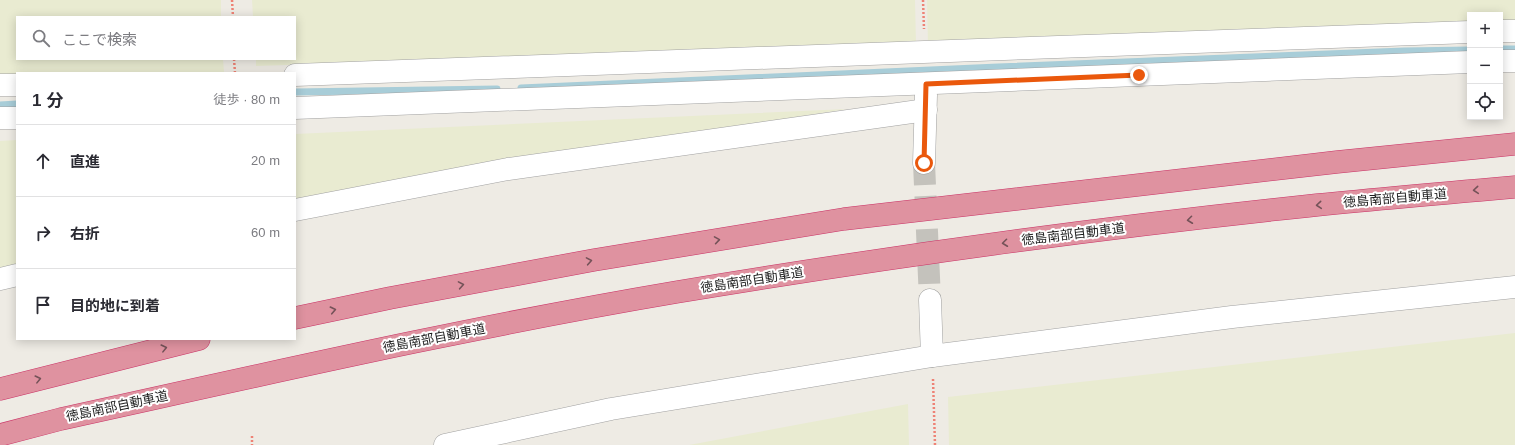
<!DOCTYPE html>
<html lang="ja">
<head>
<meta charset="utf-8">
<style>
  :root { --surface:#fff; --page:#f7f7f7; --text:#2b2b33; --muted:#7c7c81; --line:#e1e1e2 }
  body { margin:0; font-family:Helvetica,"Noto Sans JP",sans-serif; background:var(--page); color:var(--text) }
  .controls { position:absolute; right:12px; top:12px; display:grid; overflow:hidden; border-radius:0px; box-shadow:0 2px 10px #0003 }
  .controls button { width:36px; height:36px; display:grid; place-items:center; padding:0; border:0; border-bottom:1px solid var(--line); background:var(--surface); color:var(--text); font:20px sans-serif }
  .stop { position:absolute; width:12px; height:12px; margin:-9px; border:3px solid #ea580c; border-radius:50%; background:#fff }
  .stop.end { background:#ea580c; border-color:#fff; box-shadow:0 1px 4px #0008 }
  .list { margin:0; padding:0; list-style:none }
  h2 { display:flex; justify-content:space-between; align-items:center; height:52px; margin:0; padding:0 16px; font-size:17px }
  h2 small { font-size:13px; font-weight:400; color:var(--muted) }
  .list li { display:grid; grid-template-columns:26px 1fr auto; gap:12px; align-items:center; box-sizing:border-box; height:72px; padding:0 16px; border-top:1px solid var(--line) }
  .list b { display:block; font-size:15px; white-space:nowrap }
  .list em { font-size:13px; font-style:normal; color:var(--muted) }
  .icon { flex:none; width:22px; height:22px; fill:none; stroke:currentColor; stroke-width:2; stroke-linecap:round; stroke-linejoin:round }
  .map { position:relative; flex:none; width:1515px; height:445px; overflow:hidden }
  .search { position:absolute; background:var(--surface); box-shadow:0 2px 10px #0003; left:16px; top:16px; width:280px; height:44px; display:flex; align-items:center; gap:10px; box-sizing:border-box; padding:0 14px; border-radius:0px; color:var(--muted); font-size:15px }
  .panel { position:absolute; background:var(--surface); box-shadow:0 2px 10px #0003; left:16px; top:72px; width:280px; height:268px; border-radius:0px }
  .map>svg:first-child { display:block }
  .farmland { fill:#e9ebd1 }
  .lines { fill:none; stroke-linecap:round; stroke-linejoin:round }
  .stream { stroke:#a8cdd8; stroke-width:7 }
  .minor-tunnel { stroke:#c4c2bc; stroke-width:22; stroke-dasharray:22 11; stroke-linecap:butt }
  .minor-casing { stroke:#a1a1a1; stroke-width:23 }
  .motorway-casing { stroke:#ca3366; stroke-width:23 }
  .path { stroke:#ee8275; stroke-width:2.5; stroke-dasharray:2 2; stroke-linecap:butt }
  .minor { stroke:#fff; stroke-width:22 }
  .motorway { stroke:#df92a0; stroke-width:22 }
  .oneway { stroke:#745258 }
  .route { stroke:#ea580c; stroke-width:5 }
  .labels { text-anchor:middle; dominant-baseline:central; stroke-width:4; stroke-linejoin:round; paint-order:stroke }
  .street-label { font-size:13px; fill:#1d1d1d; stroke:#fff }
</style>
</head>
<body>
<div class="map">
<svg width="1515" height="445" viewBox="0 0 1515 445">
  <rect width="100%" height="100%" fill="#eeebe4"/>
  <g class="farmland">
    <polygon points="0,0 221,0 221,17 17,17 17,59 223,59 224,72 17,73 17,77 0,77"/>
    <polygon points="252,0 915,0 916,44 256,66 256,59 295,59 295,17 253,17"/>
    <polygon points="927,0 1515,0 1515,21 1500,22 1500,15 1470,15 1470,23 928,46"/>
    <polygon points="847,109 524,160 295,199 295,134"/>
    <polygon points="17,140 17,266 0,270 0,141"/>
    <polygon points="1515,333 1515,445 949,445 948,397"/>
    <polygon points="908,404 909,445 689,445"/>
  </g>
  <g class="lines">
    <g class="stream">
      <polyline points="1500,49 1515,49"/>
      <polyline points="521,88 998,67 1404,51 1470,50"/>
      <polyline points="295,92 497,89"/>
      <polyline points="0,105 17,104"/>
    </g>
    <polyline class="minor-tunnel" points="924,163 930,300"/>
    <defs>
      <g id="minor">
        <polyline points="1500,31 1515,31"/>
        <polyline points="1500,61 1515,61"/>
        <polyline points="295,75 1470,32"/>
        <polyline points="0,85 17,85"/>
        <polyline points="295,108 1470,62"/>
        <polyline points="0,118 17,118"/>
        <polyline points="924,163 926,95"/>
        <polyline points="295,210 508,169 926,110"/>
        <polyline points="0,279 17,275"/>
        <polyline points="930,300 932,356"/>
        <polyline points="445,445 611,409 932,356 1232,317 1515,287"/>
      </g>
      <g id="motorway">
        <polyline points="295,318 390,298 594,260 844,219 1337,162 1515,144"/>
        <polyline points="0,389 199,339"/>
        <path d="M0,435L61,419C266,374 470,327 677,292C887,257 1097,228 1308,206C1377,199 1446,193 1515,187"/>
      </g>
    </defs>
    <use href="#minor" class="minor-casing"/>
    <use href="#motorway" class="motorway-casing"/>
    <g class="path">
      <polyline points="232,0 233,17"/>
      <polyline points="923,0 924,29"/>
      <polyline points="234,59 235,73"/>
      <polyline points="933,379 935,445"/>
      <polyline points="252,436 252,445"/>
    </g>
    <use href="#minor" class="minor"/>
    <use href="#motorway" class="motorway"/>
  </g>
  <defs><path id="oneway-chevron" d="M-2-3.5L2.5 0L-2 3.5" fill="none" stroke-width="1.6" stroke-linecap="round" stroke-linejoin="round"/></defs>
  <g class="oneway">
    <use href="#oneway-chevron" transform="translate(1476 190) rotate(175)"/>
    <use href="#oneway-chevron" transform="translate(1319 205) rotate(175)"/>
    <use href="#oneway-chevron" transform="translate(1190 220) rotate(173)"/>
    <use href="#oneway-chevron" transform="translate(717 240) rotate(-9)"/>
    <use href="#oneway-chevron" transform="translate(1005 243) rotate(173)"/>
    <use href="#oneway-chevron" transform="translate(589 261) rotate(-10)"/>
    <use href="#oneway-chevron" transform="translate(461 285) rotate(-10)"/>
    <use href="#oneway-chevron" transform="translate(333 310) rotate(-12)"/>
    <use href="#oneway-chevron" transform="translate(164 348) rotate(-14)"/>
    <use href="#oneway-chevron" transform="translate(38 379) rotate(-14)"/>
  </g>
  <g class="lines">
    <polyline class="route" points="924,163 926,84 1139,75"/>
  </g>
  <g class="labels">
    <g class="street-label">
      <text transform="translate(1395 198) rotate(-5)">徳島南部自動車道</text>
      <text transform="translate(1073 234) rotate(-7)">徳島南部自動車道</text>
      <text transform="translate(752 280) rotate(-9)">徳島南部自動車道</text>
      <text transform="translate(434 338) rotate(-11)">徳島南部自動車道</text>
      <text transform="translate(117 406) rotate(-12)">徳島南部自動車道</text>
    </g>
  </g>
</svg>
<div class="controls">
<button>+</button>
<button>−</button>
<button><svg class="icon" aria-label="locate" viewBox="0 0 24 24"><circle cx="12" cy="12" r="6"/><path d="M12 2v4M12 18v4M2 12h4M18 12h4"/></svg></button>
</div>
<div class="stop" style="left:924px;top:163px"></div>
<div class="stop end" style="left:1139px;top:75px"></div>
<div class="search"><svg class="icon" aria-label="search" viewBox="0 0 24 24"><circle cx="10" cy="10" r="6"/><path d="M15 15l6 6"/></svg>ここで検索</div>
<section class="panel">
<h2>1 分<small>徒歩 · 80 m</small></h2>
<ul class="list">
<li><svg class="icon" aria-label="ahead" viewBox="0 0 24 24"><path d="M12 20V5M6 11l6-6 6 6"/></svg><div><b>直進</b></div><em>20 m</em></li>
<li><svg class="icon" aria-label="right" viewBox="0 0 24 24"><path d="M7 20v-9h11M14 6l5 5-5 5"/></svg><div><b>右折</b></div><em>60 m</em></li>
<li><svg class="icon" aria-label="arrive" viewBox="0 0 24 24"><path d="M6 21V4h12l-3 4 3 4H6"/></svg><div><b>目的地に到着</b></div></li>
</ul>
</section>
</div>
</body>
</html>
